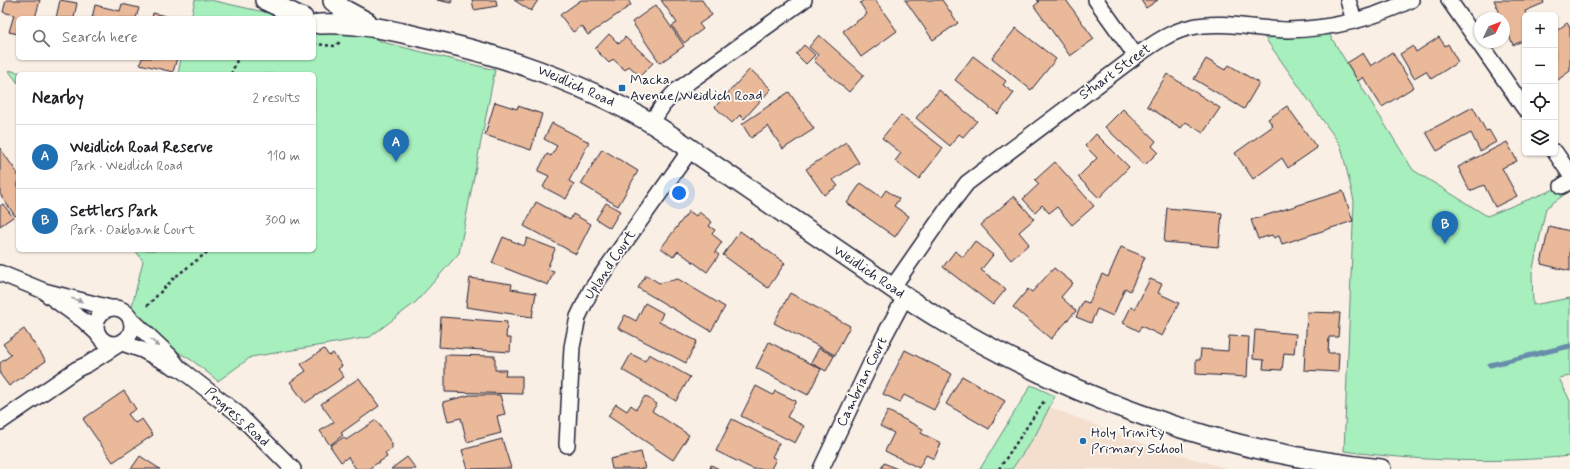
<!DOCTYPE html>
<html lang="en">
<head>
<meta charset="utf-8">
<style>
  :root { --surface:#fff; --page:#f6f6f6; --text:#202124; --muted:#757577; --line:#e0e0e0; --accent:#1f6fb2 }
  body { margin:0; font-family:Mynerve,sans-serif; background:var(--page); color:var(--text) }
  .controls { position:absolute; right:12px; top:12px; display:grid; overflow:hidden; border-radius:6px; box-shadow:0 1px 3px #0004 }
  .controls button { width:36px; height:36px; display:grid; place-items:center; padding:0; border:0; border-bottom:1px solid var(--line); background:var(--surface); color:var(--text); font:20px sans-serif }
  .compass { position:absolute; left:1474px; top:12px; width:36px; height:36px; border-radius:50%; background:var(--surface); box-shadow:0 1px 3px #0004; rotate:47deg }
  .you { position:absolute; left:679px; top:193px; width:14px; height:14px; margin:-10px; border:3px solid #fff; border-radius:50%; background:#1a73e8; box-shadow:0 0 0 6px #1a73e833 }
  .badge { display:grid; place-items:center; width:26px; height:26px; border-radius:50%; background:var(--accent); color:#fff; font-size:13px; font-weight:700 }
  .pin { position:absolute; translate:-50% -33px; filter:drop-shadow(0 1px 2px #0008) }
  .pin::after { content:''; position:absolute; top:21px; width:14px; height:12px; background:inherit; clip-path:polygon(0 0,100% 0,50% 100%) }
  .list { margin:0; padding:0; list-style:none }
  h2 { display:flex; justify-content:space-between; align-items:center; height:52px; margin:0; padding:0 16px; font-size:17px }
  h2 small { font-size:13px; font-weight:400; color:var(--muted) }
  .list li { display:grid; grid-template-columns:26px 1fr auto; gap:12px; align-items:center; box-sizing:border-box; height:64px; padding:0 16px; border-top:1px solid var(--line) }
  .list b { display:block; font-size:15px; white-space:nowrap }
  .list p { margin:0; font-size:13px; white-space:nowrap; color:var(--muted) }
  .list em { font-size:13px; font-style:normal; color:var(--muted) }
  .icon { flex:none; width:22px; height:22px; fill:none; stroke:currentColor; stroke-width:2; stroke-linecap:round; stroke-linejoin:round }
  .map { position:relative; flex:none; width:1570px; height:469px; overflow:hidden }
  .search { position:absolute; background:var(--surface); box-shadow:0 1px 3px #0004; left:16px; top:16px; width:300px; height:44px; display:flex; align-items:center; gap:10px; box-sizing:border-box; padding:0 14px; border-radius:6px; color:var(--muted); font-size:15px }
  .panel { position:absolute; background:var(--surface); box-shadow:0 1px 3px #0004; left:16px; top:72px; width:300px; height:180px; border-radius:6px }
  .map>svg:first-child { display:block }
  .built { fill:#f4dfce }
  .green { fill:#a7efbd; stroke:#64887c }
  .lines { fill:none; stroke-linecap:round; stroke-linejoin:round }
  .stream { stroke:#678cab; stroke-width:5 }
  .building { fill:#eab99a; stroke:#22223b }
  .minor-casing { stroke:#22223b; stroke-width:18 }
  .tertiary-casing { stroke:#22223b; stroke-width:22 }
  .path { stroke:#22223b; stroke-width:2.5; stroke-dasharray:3 3; stroke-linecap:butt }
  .minor { stroke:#fdfcf7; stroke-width:15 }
  .tertiary { stroke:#fdfcf7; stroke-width:19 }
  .oneway { fill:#9a9aa2 }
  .poi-dot { fill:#1f6fb2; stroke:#fdfcf7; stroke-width:1.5 }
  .labels { text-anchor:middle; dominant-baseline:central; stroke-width:3.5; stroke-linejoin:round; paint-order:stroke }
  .street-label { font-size:14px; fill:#22223b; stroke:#fdfcf7 }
  .poi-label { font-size:14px; fill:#22223b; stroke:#fdfcf7; text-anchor:start }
</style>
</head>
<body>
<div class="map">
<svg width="1570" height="469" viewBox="0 0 1570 469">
  <rect width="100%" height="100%" fill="#f9efe4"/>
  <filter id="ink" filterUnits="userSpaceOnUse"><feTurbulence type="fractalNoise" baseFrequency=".025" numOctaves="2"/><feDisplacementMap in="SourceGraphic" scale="8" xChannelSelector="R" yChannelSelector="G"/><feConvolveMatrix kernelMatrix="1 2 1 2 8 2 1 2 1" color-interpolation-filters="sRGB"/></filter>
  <g filter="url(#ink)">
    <polygon class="built" points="1049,407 1152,447 1229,469 1012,469 1036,434"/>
    <g class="green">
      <polygon points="195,0 210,0 291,18 191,18"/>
      <polygon points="314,30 353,31 386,43 495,70 459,253 416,302 370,337 251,357 218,381 193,361 170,347 135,315 131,310 143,261 135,250 314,250 314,74 178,74 181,58 314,58"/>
      <path d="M1329,34L1413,170L1487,216L1560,187L1565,194L1546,208L1532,273L1533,305L1570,298V376L1559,378L1570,401V456C1494,464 1419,461 1344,451L1354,201L1341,146L1265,38Z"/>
      <polygon points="8,70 26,74 18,74 18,83"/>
      <polygon points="1031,385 1055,396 1036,434 1012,469 980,469"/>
    </g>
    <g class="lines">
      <polyline class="stream" points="1490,365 1570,346"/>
    </g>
    <g class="building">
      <polygon points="6,0 40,0 35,18 18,18 18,34 9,32 14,15 3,12"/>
      <polygon points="60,0 77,3 74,18 56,18"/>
      <polygon points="437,0 452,0 451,3"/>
      <polygon points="472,0 496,0 497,6 474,10"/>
      <polygon points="514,0 538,0 531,11"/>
      <polygon points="581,0 628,0 631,5 588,35 582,26 573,32 560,15"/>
      <polygon points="661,0 702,0 712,15 699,24 703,29 684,43 672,26 677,23"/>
      <polygon points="864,0 875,0 897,31 861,57 843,31 867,14 860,3"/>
      <polygon points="905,0 942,0 958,23 933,40"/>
      <polygon points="1037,0 1066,0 1094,39 1070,56 1034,6 1039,2"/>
      <polygon points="1141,0 1158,0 1146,8"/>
      <polygon points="1494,0 1543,0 1544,3 1525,11 1526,15 1525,40 1513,45 1504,23 1504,18 1502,18"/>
      <polygon points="122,4 139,8 136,18 92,18 95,5 120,11"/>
      <polygon points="656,5 684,46 660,63 632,22"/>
      <polygon points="153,13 174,18 152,18"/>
      <polygon points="1567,23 1570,27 1570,71 1555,82 1555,32"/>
      <polygon points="1016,28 1056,59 1031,90 992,58"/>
      <polygon points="609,34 619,44 625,37 653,63 640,76 629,66 625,70 613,59 609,63 595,49"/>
      <polygon points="819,35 864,75 849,92 814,61 818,55 809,47"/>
      <polygon points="1439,37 1445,46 1448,44 1458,62 1431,79 1426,71 1414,78 1400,54 1413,46 1416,52"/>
      <polygon points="804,45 815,55 806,64 796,54"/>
      <polygon points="1392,52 1414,87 1382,107 1363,77 1358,81 1347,63 1363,53 1371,66"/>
      <polygon points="973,56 1006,81 1003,85 1014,93 998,114 955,80"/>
      <polygon points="142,58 177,58 173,72 140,64"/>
      <polygon points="1206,59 1225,70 1229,65 1259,83 1244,109 1194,79"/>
      <polygon points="750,69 771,89 744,119 740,115 732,123 715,107"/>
      <polygon points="1167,74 1220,108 1203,133 1186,122 1181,128 1147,106"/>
      <polygon points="939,90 977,121 963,137 959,134 950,146 916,118"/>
      <polygon points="789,92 814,129 783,149 768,126 751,138 742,124"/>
      <polygon points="495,102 517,109 518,106 542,114 531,150 485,135"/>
      <polygon points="1287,106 1317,148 1288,168 1282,158 1253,179 1235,153 1273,126 1268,119"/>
      <polygon points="1473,107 1486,131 1489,130 1496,142 1480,151 1471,133 1437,151 1426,132"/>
      <polygon points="1123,109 1156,141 1152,146 1158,152 1145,165 1105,127"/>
      <polygon points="901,115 943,148 919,179 895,161 901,153 882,138"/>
      <polygon points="552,123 589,142 569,181 574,184 566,199 543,187 549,176 538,171 547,154 551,156 557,146 544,139"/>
      <polygon points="1096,134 1129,167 1099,198 1078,177 1097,158 1085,146"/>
      <polygon points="846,142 859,163 833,180 838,186 824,195 806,169"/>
      <polygon points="1507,142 1517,161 1502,168 1517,196 1495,207 1484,185 1470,191 1458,167"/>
      <polygon points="0,148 18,174 18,214 15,216 0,194"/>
      <polygon points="602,149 638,171 618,206 581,184"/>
      <polygon points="1055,162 1094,206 1072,225 1057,207 1049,213 1042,205 1035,212 1023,199 1039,184 1035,180"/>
      <polygon points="861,183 881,197 886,190 899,199 894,206 909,216 895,237 847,203"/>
      <polygon points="1343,191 1353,221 1282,244 1279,236 1274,238 1272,235 1258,239 1251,220"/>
      <polygon points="1014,196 1034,219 1019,232 1029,244 1011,260 981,225"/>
      <polygon points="536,202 570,220 573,214 591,224 576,254 524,226"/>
      <polygon points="606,203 620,211 610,228 596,219"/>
      <polygon points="3,204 13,217 0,226 0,206"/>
      <polygon points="1167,208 1222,213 1219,247 1164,242"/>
      <polygon points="689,211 696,216 699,212 712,222 709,226 715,230 712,234 722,242 715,252 719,255 707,272 678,251 673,257 661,248"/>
      <polygon points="1549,226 1570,231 1570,271 1541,264"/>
      <polygon points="740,231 785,263 768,288 723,255"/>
      <polygon points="503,237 524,246 527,238 555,249 547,269 554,271 548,285 492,263"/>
      <polygon points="975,241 993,255 981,270 1006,289 993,305 943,267 955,251 963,257"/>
      <polygon points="1121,247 1145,257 1130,291 1125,288 1113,316 1097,309 1091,323 1076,317 1083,301 1089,303 1102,274 1108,277"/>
      <polygon points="1054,268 1073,283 1061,297 1076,311 1051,339 1013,307 1028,289 1032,292"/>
      <polygon points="646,275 659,283 678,279 725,307 711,331 638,288"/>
      <polygon points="470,278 512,284 511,289 536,293 532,317 466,307"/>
      <polygon points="1150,279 1162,284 1158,293 1179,303 1162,336 1141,326 1139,331 1123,323 1131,307 1135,309"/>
      <polygon points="790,293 850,326 835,355 774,323"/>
      <polygon points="645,303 663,313 659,322 697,341 686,363 618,328 625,315 636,321"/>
      <polygon points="1307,312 1340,313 1338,337 1329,337 1328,353 1339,353 1338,372 1304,370"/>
      <polygon points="441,317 507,322 506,338 511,338 510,352 439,347"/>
      <polygon points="24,329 46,361 9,386 0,374 0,363 11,355 3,344"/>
      <polygon points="1255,330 1296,334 1294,354 1284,353 1282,370 1263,369 1264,360 1253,359"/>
      <polygon points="1229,336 1249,337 1247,377 1196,374 1196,360 1200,360 1201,349 1228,351"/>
      <polygon points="769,342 821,369 808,395 756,368"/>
      <polygon points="819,348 834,356 826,371 811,363"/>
      <polygon points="324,349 329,356 333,353 342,366 338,369 344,377 305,403 290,382 306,371 301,364"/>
      <polygon points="905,350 952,374 934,410 904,395 900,402 883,394"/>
      <polygon points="631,354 645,361 649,354 690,377 676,401 622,370"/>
      <polygon points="445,355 495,356 495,370 506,370 505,376 522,376 522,394 445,392"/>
      <polygon points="962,376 1005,401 989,429 946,404"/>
      <polygon points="359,378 379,406 341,433 343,435 330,445 320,431 334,422 321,404"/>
      <polygon points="756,386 773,395 775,391 796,401 787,417 804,426 795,443 741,416"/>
      <polygon points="124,391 136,409 128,414 135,423 142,419 153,435 113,462 83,419"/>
      <polygon points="470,395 500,395 505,414 497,416 501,433 467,442 461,418 448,421 443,402"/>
      <polygon points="645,396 657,404 652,411 689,435 673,460 608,416 616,404 627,411 631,405 636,409"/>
      <polygon points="888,411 923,429 921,433 941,443 934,459 926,455 919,468 885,451 894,433 880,426"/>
      <polygon points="732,419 779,443 772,457 776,459 771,469 753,469 716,451"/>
      <polygon points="376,420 392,444 392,449 385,453 387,457 368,469 356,469 348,457 341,462 330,446 344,437 346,440"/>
      <polygon points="502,439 511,468 468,469 462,450"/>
      <polygon points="641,452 645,469 612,469 610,459"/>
      <polygon points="140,456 160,469 131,469"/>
      <polygon points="407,457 416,469 391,469"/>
      <polygon points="884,463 897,469 881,469"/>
      <polygon points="711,465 719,469 710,469"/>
    </g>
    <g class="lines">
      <defs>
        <g id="minor">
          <polyline points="1096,0 1136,56"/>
          <polyline points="1348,0 1354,21"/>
          <polyline points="1449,0 1525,109"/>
          <polyline points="651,123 663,105 676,91 804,0"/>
          <polyline points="1555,152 1570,174"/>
          <polyline points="1562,186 1570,181"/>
          <polyline points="0,273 44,291 110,308"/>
          <path d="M892,288L947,209L967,183L1136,56C1153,44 1171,31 1192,27C1223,20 1257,30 1288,30C1331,29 1374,18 1411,0"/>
          <polyline points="48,295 84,321 96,332"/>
          <circle cx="114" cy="326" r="18"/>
          <polyline points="131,319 170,356 179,368 237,413 293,469"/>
          <polyline points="122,343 142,350 174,367"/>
          <polyline points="0,422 77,369 88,364 121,343"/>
          <polyline points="567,445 572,347 578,317 591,290 691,149"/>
          <polyline points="821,469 879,346 905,297"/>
        </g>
        <g id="tertiary">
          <polyline points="265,0 303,18"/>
          <polyline points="333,1 343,9 367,22"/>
          <path d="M319,24C361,22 400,32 441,42C515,59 581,83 648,121C673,136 697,154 721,170C771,204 821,239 871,273C894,289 916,305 940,319C1075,400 1224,453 1381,469"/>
        </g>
      </defs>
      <use href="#minor" class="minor-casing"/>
      <use href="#tertiary" class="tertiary-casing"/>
      <g class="path">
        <polyline points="314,44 335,46 340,42"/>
        <polyline points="231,74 238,58"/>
        <polyline points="147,306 175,277 210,250"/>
        <polyline points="999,469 1044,401"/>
      </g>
      <use href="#minor" class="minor"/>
      <use href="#tertiary" class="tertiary"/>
    </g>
    <defs><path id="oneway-solid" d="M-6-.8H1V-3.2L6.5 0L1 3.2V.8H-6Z"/></defs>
    <g class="oneway">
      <use href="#oneway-solid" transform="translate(77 300) rotate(18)"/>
      <use href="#oneway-solid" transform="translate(155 343) rotate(40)"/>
    </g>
  </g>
  <g class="poi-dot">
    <rect x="618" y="84" width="8" height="8" rx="2"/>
    <circle cx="1083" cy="441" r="4"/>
  </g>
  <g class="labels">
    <g class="street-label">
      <text transform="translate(1115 72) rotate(-36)">Stuart Street</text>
      <text transform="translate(576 86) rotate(24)">Weidlich Road</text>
      <text transform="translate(610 265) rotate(-56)">Upland Court</text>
      <text transform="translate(869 272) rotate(34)">Weidlich Road</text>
      <text transform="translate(862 382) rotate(-64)">Cambrian Court</text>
      <text transform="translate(237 417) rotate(42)">Progress Road</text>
    </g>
    <g class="poi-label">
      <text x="630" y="80">Macka<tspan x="630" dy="16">Avenue/Weidlich Road</tspan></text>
      <text x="1091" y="433">Holy Trinity<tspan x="1091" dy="16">Primary School</tspan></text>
    </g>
  </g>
</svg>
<div class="controls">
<button>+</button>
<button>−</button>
<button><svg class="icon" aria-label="locate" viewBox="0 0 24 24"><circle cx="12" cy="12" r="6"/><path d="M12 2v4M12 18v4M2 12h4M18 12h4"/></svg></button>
<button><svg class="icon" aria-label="layers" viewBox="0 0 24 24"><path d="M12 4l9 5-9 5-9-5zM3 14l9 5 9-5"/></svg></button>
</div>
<svg class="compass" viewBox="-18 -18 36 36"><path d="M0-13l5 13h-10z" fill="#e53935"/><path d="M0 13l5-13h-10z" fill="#757577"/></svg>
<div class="you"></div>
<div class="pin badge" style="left:396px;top:162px">A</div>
<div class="pin badge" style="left:1445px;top:244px">B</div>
<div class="search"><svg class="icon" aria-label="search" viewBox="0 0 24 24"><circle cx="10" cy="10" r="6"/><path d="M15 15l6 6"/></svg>Search here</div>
<section class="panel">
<h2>Nearby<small>2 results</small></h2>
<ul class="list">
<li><span class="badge">A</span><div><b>Weidlich Road Reserve</b><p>Park · Weidlich Road</p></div><em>110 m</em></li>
<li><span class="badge">B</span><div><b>Settlers Park</b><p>Park · Oakbank Court</p></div><em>300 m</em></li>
</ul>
</section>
</div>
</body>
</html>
